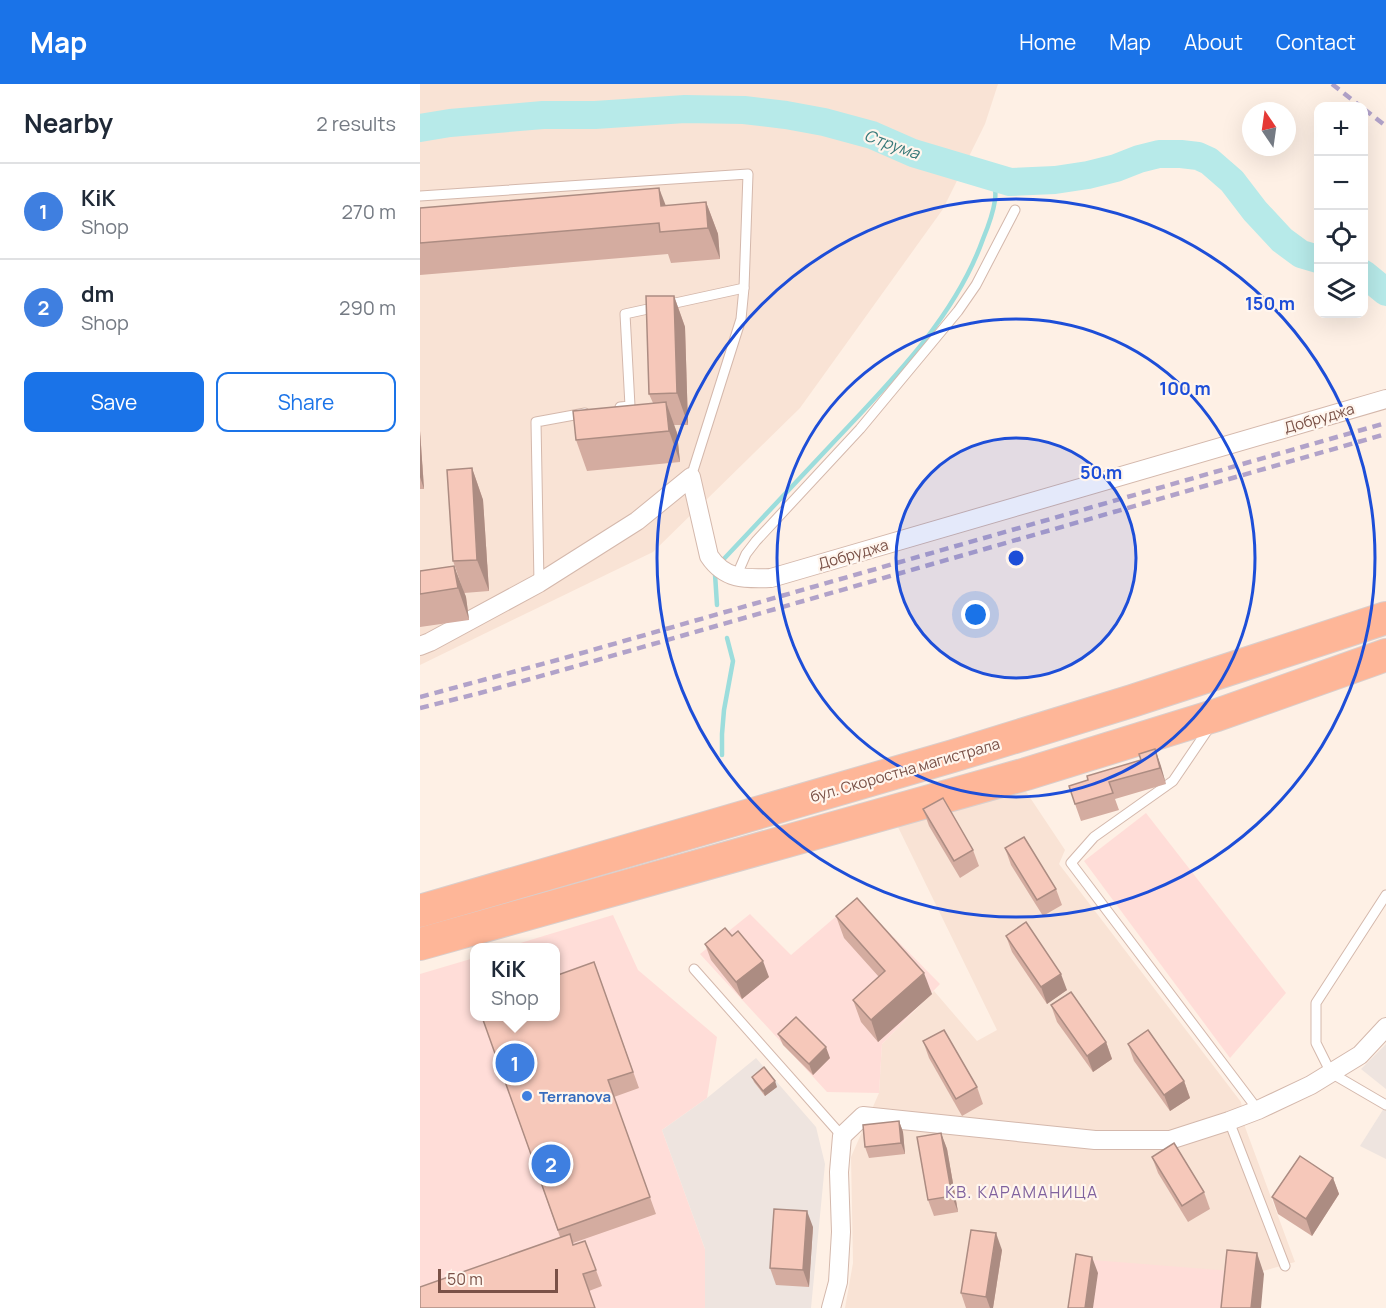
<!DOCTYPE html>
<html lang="en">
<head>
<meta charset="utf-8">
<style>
  :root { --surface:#fff; --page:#f6f6f7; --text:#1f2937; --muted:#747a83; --line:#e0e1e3; --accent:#1a73e8 }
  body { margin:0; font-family:Manrope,sans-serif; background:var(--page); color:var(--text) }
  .controls { position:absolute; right:18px; top:18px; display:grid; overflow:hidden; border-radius:12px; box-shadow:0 6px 24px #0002 }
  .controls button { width:54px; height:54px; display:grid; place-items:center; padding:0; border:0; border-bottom:2px solid var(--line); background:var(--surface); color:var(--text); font:30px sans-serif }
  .compass { position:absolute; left:822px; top:18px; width:54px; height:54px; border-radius:50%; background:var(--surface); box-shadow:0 6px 24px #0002; rotate:347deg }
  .scale { position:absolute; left:18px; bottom:15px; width:120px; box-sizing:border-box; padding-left:6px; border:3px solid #7a5147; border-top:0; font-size:16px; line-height:21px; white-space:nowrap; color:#7a5147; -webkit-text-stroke:4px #fff5ed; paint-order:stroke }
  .you { position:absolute; left:556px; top:531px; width:21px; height:21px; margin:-15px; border:4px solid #fff; border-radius:50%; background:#1a73e8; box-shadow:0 0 0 9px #1a73e833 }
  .badge { display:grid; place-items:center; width:39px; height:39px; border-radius:50%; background:var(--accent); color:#fff; font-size:20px; font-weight:700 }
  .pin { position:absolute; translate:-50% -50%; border:3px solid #fff; box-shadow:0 2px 6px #0006 }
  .popup { position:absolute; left:50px; top:859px; width:90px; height:78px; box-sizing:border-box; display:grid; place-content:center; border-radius:12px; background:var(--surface); filter:drop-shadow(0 2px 4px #0005); font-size:20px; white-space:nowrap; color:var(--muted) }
  .popup b { font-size:22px; color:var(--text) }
  .popup::after { content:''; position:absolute; left:50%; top:100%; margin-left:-12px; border:12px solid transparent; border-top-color:var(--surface) }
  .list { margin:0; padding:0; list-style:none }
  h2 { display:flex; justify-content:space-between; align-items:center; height:78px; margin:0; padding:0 24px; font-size:26px }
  h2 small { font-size:20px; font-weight:400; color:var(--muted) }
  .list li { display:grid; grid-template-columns:39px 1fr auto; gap:18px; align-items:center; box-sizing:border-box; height:96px; padding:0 24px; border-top:2px solid var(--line) }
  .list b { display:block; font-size:22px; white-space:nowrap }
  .list p { margin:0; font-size:20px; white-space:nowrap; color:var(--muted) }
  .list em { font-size:20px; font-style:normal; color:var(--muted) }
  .actions { display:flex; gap:12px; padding:18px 24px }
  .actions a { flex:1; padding:14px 0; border:2px solid var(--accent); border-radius:12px; text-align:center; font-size:21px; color:var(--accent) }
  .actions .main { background:var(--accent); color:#fff }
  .icon { flex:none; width:33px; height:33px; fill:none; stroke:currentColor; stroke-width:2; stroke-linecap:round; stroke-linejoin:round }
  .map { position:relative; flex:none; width:966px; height:1224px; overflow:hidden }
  header { display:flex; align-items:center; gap:36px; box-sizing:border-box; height:84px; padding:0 30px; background:var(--accent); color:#fff }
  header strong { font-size:28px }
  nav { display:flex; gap:33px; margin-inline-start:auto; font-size:21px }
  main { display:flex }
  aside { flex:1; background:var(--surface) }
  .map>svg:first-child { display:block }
  .residential { fill:#f9e3d5 }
  .commercial { fill:#ffddd8 }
  .industrial { fill:#eee4df }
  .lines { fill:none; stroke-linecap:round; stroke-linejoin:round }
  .stream { stroke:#9cdddc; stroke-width:4.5 }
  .river { stroke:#b7eae9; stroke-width:28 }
  .service-casing { stroke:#d4b8ac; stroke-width:11 }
  .minor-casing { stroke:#d4b8ac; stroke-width:20 }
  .trunk-casing { stroke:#dacecb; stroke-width:34 }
  .service { stroke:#fff; stroke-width:9 }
  .minor { stroke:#fff; stroke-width:18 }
  .trunk { stroke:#feb698; stroke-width:32 }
  .rail { stroke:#b1a2c9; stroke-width:4.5; stroke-dasharray:9 6; stroke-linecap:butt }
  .wall { fill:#d4aca0 }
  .shaded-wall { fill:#ac8c82 }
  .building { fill:#f6c8ba; stroke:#ac8c82; stroke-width:1.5 }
  .ring { fill:none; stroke:#1d4ed8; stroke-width:3 }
  .shop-dot { fill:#3f7fe0; stroke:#fff5ed; stroke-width:2 }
  .labels { text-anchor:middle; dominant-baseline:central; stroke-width:4.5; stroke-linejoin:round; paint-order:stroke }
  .street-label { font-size:15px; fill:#7a5147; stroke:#fff5ed }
  .shop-label { font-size:15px; font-weight:bold; fill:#366cbe; stroke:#fff5ed; text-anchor:start }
  .water-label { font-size:16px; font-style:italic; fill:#377979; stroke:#fff5ed }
  .neighbourhood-label { font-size:16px; letter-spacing:1.5px; fill:#80629e; stroke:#fff5ed }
  .centre { fill:#1d4ed8; stroke:#fff5ed; stroke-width:3 }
  .ring-label { font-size:18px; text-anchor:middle; font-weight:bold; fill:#1d4ed8; stroke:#fff5ed; stroke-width:4.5; stroke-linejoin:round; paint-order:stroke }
</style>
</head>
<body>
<header>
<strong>Map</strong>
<nav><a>Home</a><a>Map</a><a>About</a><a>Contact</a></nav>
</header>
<main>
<aside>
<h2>Nearby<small>2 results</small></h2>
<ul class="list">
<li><span class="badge" style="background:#3f7fe0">1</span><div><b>KiK</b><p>Shop</p></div><em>270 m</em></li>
<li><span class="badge" style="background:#3f7fe0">2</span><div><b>dm</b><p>Shop</p></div><em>290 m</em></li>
</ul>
<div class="actions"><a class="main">Save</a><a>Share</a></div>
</aside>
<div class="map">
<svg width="966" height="1224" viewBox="0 0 966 1224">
  <rect width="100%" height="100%" fill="#fef0e5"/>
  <g class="residential">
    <polygon points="0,0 578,0 565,40 523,125 380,324 233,468 0,581"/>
    <polygon points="603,703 645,766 639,780 821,1018 825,1043 875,1178 836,1189 652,1224 425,1224 433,1179 431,1073 459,1009 462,960 514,907 557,957 577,946 477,741"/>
  </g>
  <g class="commercial">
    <polygon points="726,729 866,909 810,974 664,777"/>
    <polygon points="427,823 446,825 520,900 462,960 459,1009 407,1008 280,870 330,830 371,871"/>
    <polygon points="193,831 218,886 297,953 287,1014 242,1046 285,1165 285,1224 0,1224 0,890 54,874 54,932 136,932 136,864 87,863"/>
    <polygon points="660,1175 836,1189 837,1224 652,1224"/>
  </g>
  <g class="industrial">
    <polygon points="966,960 966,1005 941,985"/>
    <polygon points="336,974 396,1043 405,1080 391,1224 285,1224 285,1165 242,1046 287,1014"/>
    <polygon points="966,1021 966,1075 940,1062"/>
  </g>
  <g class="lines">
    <g class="stream">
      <path d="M301,478C338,439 374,400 410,362C468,300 534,236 563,155C568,143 573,130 575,116C576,109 575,101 574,94"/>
      <polyline points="296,488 295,490 297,521"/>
      <polyline points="302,671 302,650 304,626 313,577 307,554"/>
    </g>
    <g class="river">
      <polyline points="0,44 30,39 123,31 175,31 265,25 324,26 366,31 404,38 452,51 493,69 590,98 635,96 668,91 696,84 719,75 739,70 761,70 778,72 789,77 812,97 835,127 862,156 881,170 898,175"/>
      <polyline points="944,190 966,208"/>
    </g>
    <defs>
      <g id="service">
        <polyline points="0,112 328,90 324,204 321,235 271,393"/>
        <polyline points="200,323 210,322 205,230 324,204"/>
        <polyline points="316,493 326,470 336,457 440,345 538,227 556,201 595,126"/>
        <polyline points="119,499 116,338 165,329"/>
        <polyline points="789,644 753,697 674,753 651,779 838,1026"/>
        <polyline points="966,811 896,919 896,959 911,989 966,1021"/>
        <polyline points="274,885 422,1052"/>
        <polyline points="809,1037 865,1182"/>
      </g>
      <g id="minor">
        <path d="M0,562L10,558L119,499L217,437L271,393L289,472C305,496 325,495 351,494L966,315"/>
        <polyline points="411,1224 418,1198 421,1148 419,1088 422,1052 443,1032 675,1056 750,1056 809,1037 838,1026 891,1001 940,971 966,943"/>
      </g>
      <g id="trunk">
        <polyline points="0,827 533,672 712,617 966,534"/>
        <polyline points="0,860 606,690 797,631 966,571"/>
      </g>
    </defs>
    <use href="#service" class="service-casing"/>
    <use href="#minor" class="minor-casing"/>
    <use href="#trunk" class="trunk-casing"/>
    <use href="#service" class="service"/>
    <use href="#minor" class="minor"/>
    <use href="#trunk" class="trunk"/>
    <g class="rail">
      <polyline points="912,0 940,22"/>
      <polyline points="944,25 966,42"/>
      <polyline points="0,613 141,575 966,339"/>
      <polyline points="0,624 60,609 146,585 966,350"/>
    </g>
  </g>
  <g class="wall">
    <polygon points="286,118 298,150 300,175 251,179 248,170 0,191 0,124 246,122"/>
    <polygon points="254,212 265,243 268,341 254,341 257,349 260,378 167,387 156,356 233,319 229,310"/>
    <polygon points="0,347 4,405 0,405"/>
    <polygon points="52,384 63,416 69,507 44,509 33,477"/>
    <polygon points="34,482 46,513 49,536 0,543 0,487"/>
    <polygon points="735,665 746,700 695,715 699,726 661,737 655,720 668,696 721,676"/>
    <polygon points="503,725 553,766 559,782 540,794 509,742"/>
    <polygon points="585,764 636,805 642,821 623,832 591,781"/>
    <polygon points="416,832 512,910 458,958 441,938 433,916 459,893 424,854"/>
    <polygon points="586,852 647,906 627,920 592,868"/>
    <polygon points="285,860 349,893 322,915 291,876"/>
    <polygon points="174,878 219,1004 194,1013 236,1130 153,1159 153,1161 165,1157 182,1202 169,1207 140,1153 62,933"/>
    <polygon points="631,921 686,958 692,975 673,988 637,938"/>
    <polygon points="358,950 410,974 393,991 363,961"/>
    <polygon points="503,957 557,1003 563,1020 542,1032 509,974"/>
    <polygon points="708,960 764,997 770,1014 750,1027 714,977"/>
    <polygon points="332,993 357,1003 345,1012 334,998"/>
    <polygon points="479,1037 483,1048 485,1070 449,1074 445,1063"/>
    <polygon points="521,1049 527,1065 538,1128 514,1132 508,1116"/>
    <polygon points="732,1073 784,1108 790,1125 768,1138 738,1089"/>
    <polygon points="913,1094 919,1110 892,1152 858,1130 852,1113"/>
    <polygon points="393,1143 389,1203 356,1201 350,1184"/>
    <polygon points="582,1166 573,1224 546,1224 541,1209"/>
  </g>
  <g class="shaded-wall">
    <polygon points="239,104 251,135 241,122"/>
    <polygon points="286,118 298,150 300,175 288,144"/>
    <polygon points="254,212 265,243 268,341 257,309"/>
    <polygon points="246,318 257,349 260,378 249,347"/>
    <polygon points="0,347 4,405 0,393"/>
    <polygon points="52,384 63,416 69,507 57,476"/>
    <polygon points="34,482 46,513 49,536 38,504"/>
    <polygon points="735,665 741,682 746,700 740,684"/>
    <polygon points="343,877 349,893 322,915 316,898"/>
    <polygon points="504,889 512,910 458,958 451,936"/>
    <polygon points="641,890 647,906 627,920 621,903"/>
    <polygon points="686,958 692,975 673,988 667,972"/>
    <polygon points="406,963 410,974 393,991 389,980"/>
    <polygon points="355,997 357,1003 345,1012 343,1007"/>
    <polygon points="764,997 770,1014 750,1027 744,1011"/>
    <polygon points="479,1037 483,1048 485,1070 481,1059"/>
    <polygon points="521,1049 527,1065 538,1128 532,1112"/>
    <polygon points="913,1094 919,1110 892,1152 886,1135"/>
    <polygon points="387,1127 393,1143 389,1203 383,1186"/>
    <polygon points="576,1149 582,1166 573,1224 570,1224 566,1213"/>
    <polygon points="837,1169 844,1190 841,1224 831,1224"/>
    <polygon points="672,1173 678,1189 673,1224 665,1224"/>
  </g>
  <g class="building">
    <polygon points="239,104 241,122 286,118 288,144 240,148 239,139 0,159 0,124"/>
    <polygon points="226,212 254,212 257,309 229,310"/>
    <polygon points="246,318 249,347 156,356 153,327"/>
    <polygon points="52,384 57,476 33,477 27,386"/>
    <polygon points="34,482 38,504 0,510 0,487"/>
    <polygon points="735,665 740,684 689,698 693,709 655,720 649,702 668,696 667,692 721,676 719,670"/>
    <polygon points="523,714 553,766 534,777 503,725"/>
    <polygon points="604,753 636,805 617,816 585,764"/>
    <polygon points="437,814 504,889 451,936 433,916 465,887 416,832"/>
    <polygon points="606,838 641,890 621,903 586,852"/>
    <polygon points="305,844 312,852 318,847 343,877 316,898 285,860"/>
    <polygon points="174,878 213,988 188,996 230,1113 138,1146 62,933 135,933 135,892"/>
    <polygon points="651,908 686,958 667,972 631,921"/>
    <polygon points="376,933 406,963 389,980 358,950"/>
    <polygon points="524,946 557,1003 536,1015 503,957"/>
    <polygon points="728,946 764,997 744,1011 708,960"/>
    <polygon points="344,983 355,997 343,1007 332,993"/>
    <polygon points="479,1037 481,1059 445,1063 443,1041"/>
    <polygon points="521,1049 532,1112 508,1116 497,1053"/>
    <polygon points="754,1059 784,1108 762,1122 732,1073"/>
    <polygon points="880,1072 913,1094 886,1135 852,1113"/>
    <polygon points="354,1125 387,1127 383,1186 350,1184"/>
    <polygon points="551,1146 576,1149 566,1213 541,1209"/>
    <polygon points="150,1150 153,1161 165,1157 176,1186 163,1190 175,1224 0,1224 0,1203"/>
    <polygon points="807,1166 837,1169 831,1224 801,1224"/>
    <polygon points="656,1170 672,1173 665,1224 648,1224"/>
  </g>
  <circle cx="596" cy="474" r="120" fill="#1d4ed8" fill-opacity=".12"/>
  <g class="ring">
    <circle cx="596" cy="474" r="120"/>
    <circle cx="596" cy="474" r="239"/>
    <circle cx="596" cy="474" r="359"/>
  </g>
  <circle class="shop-dot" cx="107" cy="1012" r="6"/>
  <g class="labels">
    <g class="street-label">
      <text transform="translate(899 334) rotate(-16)">Добруджа</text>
      <text transform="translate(433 470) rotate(-16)">Добруджа</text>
      <text transform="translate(485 686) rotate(-16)">бул. Скоростна магистрала</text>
    </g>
    <g class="shop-label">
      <text x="119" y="1012">Terranova</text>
    </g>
    <g class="water-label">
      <text transform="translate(472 60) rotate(20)">Струма</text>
    </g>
    <g class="neighbourhood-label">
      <text x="602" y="1108">КВ. КАРАМАНИЦА</text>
    </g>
  </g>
  <circle cx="596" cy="474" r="9" class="centre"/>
  <g class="ring-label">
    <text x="850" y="226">150 m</text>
    <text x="765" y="311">100 m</text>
    <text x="681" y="395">50 m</text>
  </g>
</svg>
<div class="controls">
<button>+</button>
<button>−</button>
<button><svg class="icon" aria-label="locate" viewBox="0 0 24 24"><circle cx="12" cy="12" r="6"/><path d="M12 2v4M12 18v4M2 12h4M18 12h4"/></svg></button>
<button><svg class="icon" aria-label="layers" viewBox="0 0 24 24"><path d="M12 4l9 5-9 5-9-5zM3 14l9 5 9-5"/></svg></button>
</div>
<svg class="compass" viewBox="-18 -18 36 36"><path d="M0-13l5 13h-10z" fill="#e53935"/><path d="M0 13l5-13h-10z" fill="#747a83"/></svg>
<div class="scale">50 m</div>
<div class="you"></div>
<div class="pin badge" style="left:95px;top:979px;background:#3f7fe0">1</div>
<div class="popup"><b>KiK</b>Shop</div>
<div class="pin badge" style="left:131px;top:1080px;background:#3f7fe0">2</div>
</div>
</main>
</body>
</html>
